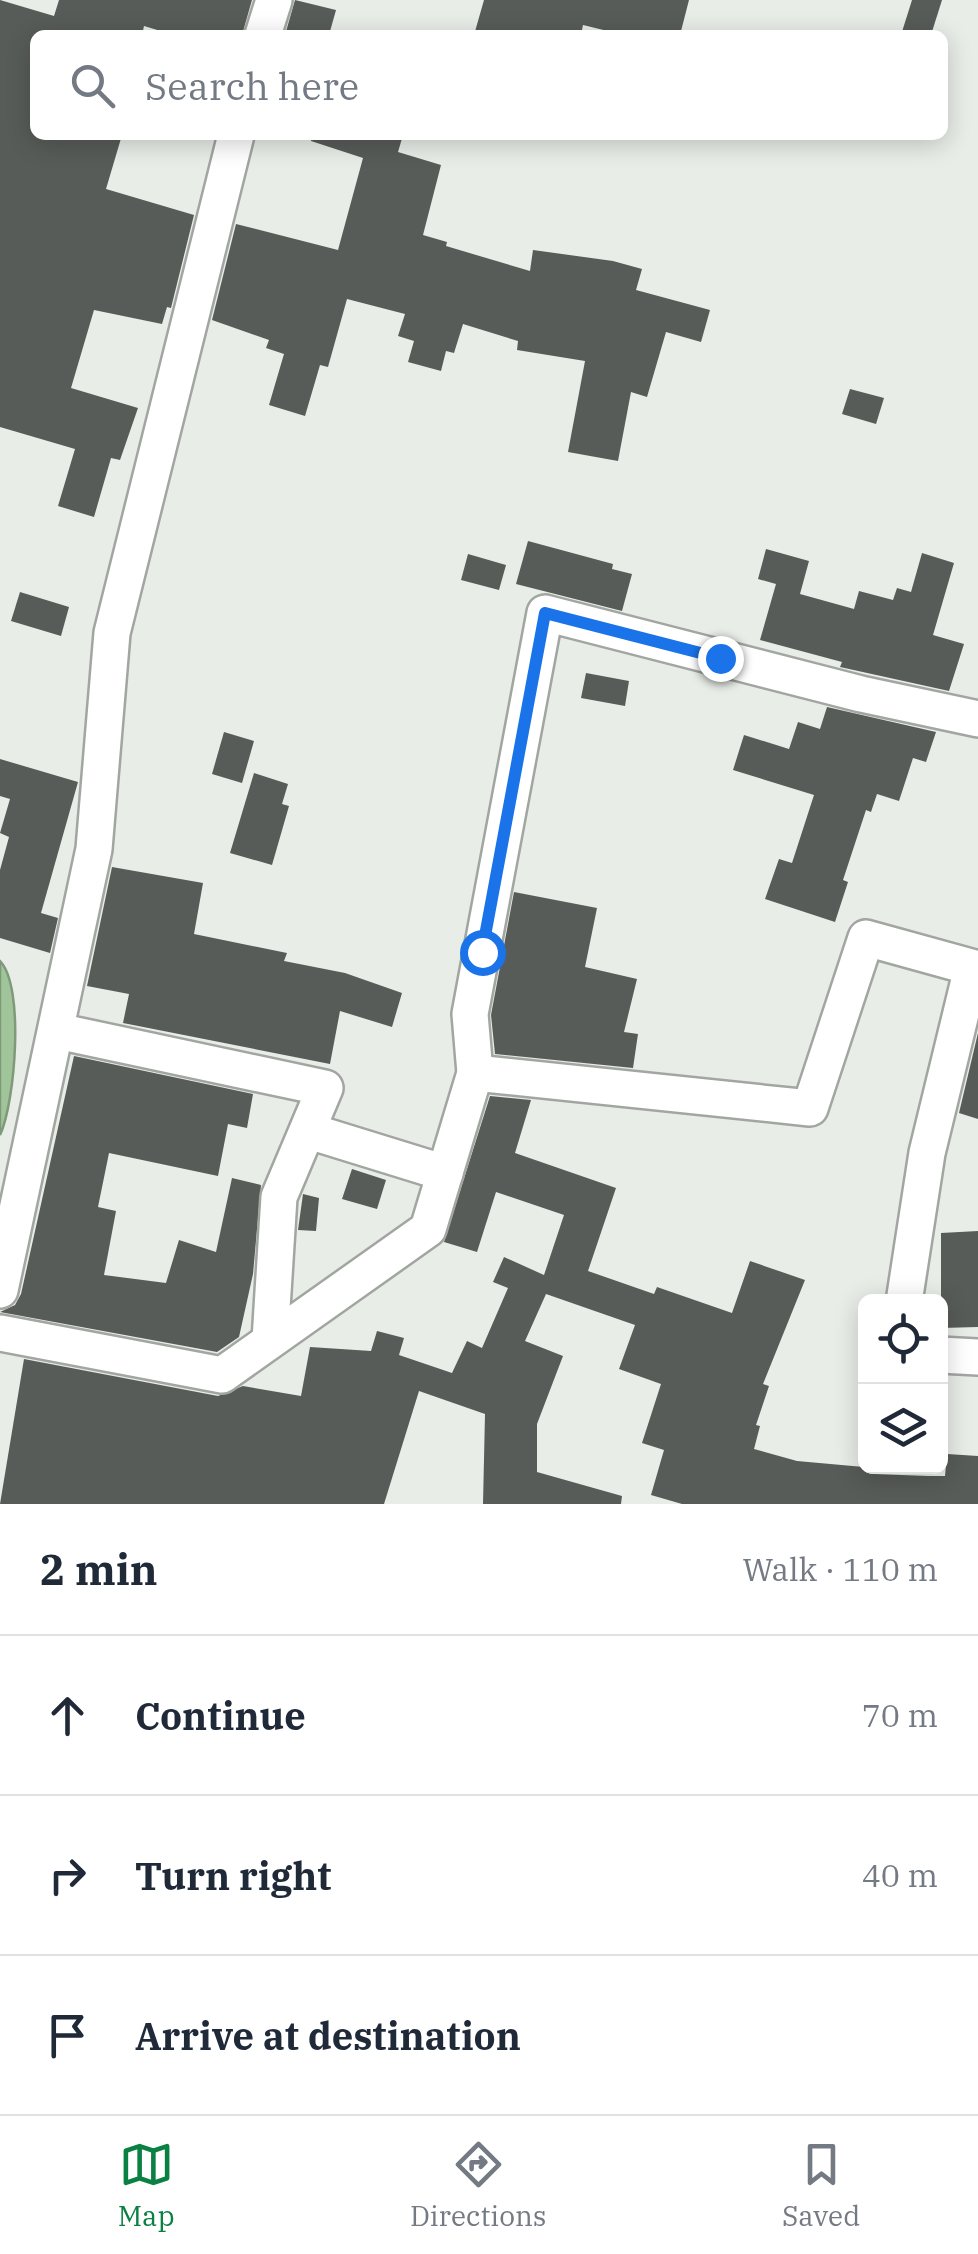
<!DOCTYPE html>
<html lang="en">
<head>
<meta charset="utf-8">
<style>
  :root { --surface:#fff; --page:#f6f6f7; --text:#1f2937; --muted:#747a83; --line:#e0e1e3; --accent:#0b8043 }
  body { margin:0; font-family:"IBM Plex Serif",serif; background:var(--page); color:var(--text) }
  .controls { position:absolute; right:30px; bottom:30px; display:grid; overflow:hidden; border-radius:15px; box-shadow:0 5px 25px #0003 }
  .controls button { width:90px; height:90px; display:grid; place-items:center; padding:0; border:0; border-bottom:2px solid var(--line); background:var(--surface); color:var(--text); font:50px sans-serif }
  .stop { position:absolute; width:30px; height:30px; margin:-22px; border:8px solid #1a73e8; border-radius:50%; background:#fff }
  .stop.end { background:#1a73e8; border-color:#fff; box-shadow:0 2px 10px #0008 }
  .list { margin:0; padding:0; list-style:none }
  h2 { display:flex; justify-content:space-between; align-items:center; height:130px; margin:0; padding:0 40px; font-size:42px }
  h2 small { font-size:32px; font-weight:400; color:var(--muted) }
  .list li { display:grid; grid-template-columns:65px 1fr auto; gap:30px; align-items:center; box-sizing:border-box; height:160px; padding:0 40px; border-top:2px solid var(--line) }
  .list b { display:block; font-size:38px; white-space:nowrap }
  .list em { font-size:32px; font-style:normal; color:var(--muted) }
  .icon { flex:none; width:55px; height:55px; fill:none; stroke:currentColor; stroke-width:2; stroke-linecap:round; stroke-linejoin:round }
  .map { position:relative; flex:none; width:978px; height:1504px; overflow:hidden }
  .search { position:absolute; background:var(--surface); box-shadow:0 5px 25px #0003; left:30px; right:30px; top:30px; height:110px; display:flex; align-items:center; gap:25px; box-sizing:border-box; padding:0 35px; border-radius:15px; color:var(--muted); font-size:38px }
  .sheet { height:610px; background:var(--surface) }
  nav { display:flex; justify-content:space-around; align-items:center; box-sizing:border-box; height:140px; border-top:2px solid var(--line); background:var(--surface); font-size:28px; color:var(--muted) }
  nav a { display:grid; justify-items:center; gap:5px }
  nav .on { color:var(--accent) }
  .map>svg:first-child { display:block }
  .water { fill:#a0c59a; stroke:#7f997a; stroke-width:2.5 }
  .building { fill:#585c58 }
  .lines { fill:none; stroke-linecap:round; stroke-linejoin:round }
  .minor-casing { stroke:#a2a6a1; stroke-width:40 }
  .minor { stroke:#fff; stroke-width:35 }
  .route { stroke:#1a73e8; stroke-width:12 }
</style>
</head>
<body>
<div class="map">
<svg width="978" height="1504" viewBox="0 0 978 1504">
  <rect width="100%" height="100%" fill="#e9ede8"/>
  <path class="water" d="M0,961C25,987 15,1103 0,1135Z"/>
  <g class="building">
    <polygon points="0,0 54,16 59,0 252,0 242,35 174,35 144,26 142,35 35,35 35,135 122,135 106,189 194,215 171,308 167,307 162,324 94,310 71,388 138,408 120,460 111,458 94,517 58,506 75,449 0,427"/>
    <polygon points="295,0 336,10 329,35 285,35"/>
    <polygon points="484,0 689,0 680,35 624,35 583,25 581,35 474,35"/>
    <polygon points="912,0 942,0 931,35 901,35"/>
    <polygon points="312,135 403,135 398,152 441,165 423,235 447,242 446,246 530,271 533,250 613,261 642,269 636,290 710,310 701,342 666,332 647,397 631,392 618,461 568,452 585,361 517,350 518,341 463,324 454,353 446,351 441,371 408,362 414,341 398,336 405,314 347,299 328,367 320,365 305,416 269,405 284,354 266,348 269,340 212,320 236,224 338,250 363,158 311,141"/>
    <polygon points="850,389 884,398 876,424 842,414"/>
    <polygon points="528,541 613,564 612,569 632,574 622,611 516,584"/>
    <polygon points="766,549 809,561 800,594 854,609 859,591 893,600 897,588 911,592 922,553 954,563 933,635 964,644 949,691 840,667 842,662 760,640 776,584 758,579"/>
    <polygon points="468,554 506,565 499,590 461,580"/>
    <polygon points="20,592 69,607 61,636 11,621"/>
    <polygon points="586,673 629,681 625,706 581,698"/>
    <polygon points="827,707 936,732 926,762 913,758 899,801 877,794 871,812 866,810 843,880 848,882 835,922 765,899 779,859 792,863 814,795 733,770 744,735 789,749 798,722 820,729"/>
    <polygon points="224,732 254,741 242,783 212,774"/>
    <polygon points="0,759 78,782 41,913 58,918 50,953 0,938 0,870 9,837 0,833 10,799 0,796"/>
    <polygon points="254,773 288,784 282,804 289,806 272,865 230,853"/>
    <polygon points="112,867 203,883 194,934 287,953 284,961 345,973 402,993 392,1027 340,1011 330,1064 123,1023 129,994 87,986"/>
    <polygon points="514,892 597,908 585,967 637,979 624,1032 638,1034 633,1068 495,1054 491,1015"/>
    <polygon points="978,1033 978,1119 959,1113"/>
    <polygon points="74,1056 253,1094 247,1128 228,1124 218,1176 109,1153 98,1207 116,1211 104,1275 166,1283 179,1240 216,1252 232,1178 261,1185 253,1274 239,1337 217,1352 0,1312 15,1305 21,1294"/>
    <polygon points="490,1096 531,1100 515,1153 616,1188 588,1271 654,1294 657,1287 732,1313 750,1261 805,1280 763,1384 769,1386 756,1425 760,1426 754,1449 797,1461 875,1468 874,1474 928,1476 945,1476 947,1454 978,1456 978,1504 682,1504 651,1495 664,1450 642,1443 661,1384 619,1369 635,1325 546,1294 525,1341 563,1356 537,1424 537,1472 622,1496 621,1504 483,1504 485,1414 419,1391 384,1504 0,1504 24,1359 218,1396 243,1386 301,1396 310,1347 371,1351 377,1331 404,1338 399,1355 452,1373 467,1341 482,1348 508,1288 493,1282 504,1257 544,1275 564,1215 496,1192 477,1252 444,1242"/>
    <polygon points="352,1169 386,1180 377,1209 342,1199"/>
    <polygon points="303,1194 319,1198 316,1231 298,1230"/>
    <polygon points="978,1231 978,1327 941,1328 941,1233"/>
  </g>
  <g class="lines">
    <defs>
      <g id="minor">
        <polyline points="263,35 274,0"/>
        <polyline points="57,1031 325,1088 279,1197 270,1340"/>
        <polyline points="475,1073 810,1108 866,938 978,969"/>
        <polyline points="309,1131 445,1173"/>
        <polyline points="0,1290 94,849 112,633 236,135"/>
        <polyline points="904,1302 927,1153 972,968"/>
        <polyline points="0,1333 222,1375 428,1229 475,1073 470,1014 545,613 861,694 978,719"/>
        <polyline points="940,1355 978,1357"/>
      </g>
    </defs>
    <use href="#minor" class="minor-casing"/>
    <use href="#minor" class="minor"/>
  </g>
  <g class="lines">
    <polyline class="route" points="482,952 545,613 720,658"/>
  </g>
</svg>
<div class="controls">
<button><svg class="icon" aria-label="locate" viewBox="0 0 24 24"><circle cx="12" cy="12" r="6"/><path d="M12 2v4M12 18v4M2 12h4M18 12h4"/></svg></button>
<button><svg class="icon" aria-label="layers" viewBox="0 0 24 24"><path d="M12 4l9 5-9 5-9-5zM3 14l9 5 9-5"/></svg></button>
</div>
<div class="stop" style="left:482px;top:952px"></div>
<div class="stop end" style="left:720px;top:658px"></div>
<div class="search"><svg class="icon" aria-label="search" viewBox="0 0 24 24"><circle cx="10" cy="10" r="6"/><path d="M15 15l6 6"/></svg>Search here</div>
</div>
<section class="sheet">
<h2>2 min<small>Walk · 110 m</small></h2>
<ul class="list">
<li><svg class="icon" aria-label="ahead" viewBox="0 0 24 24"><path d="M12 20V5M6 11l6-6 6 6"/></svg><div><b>Continue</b></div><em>70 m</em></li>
<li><svg class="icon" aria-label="right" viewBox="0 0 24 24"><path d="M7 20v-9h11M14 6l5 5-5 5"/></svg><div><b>Turn right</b></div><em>40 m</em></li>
<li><svg class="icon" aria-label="arrive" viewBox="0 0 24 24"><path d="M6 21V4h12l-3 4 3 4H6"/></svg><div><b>Arrive at destination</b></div></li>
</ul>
</section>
<nav>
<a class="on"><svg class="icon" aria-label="map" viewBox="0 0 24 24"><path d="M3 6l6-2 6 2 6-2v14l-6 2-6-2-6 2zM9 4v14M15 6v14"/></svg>Map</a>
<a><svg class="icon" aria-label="directions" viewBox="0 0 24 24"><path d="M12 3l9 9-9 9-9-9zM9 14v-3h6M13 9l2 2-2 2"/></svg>Directions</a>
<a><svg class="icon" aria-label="saved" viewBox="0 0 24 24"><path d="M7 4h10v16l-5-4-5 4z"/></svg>Saved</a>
</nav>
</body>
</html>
